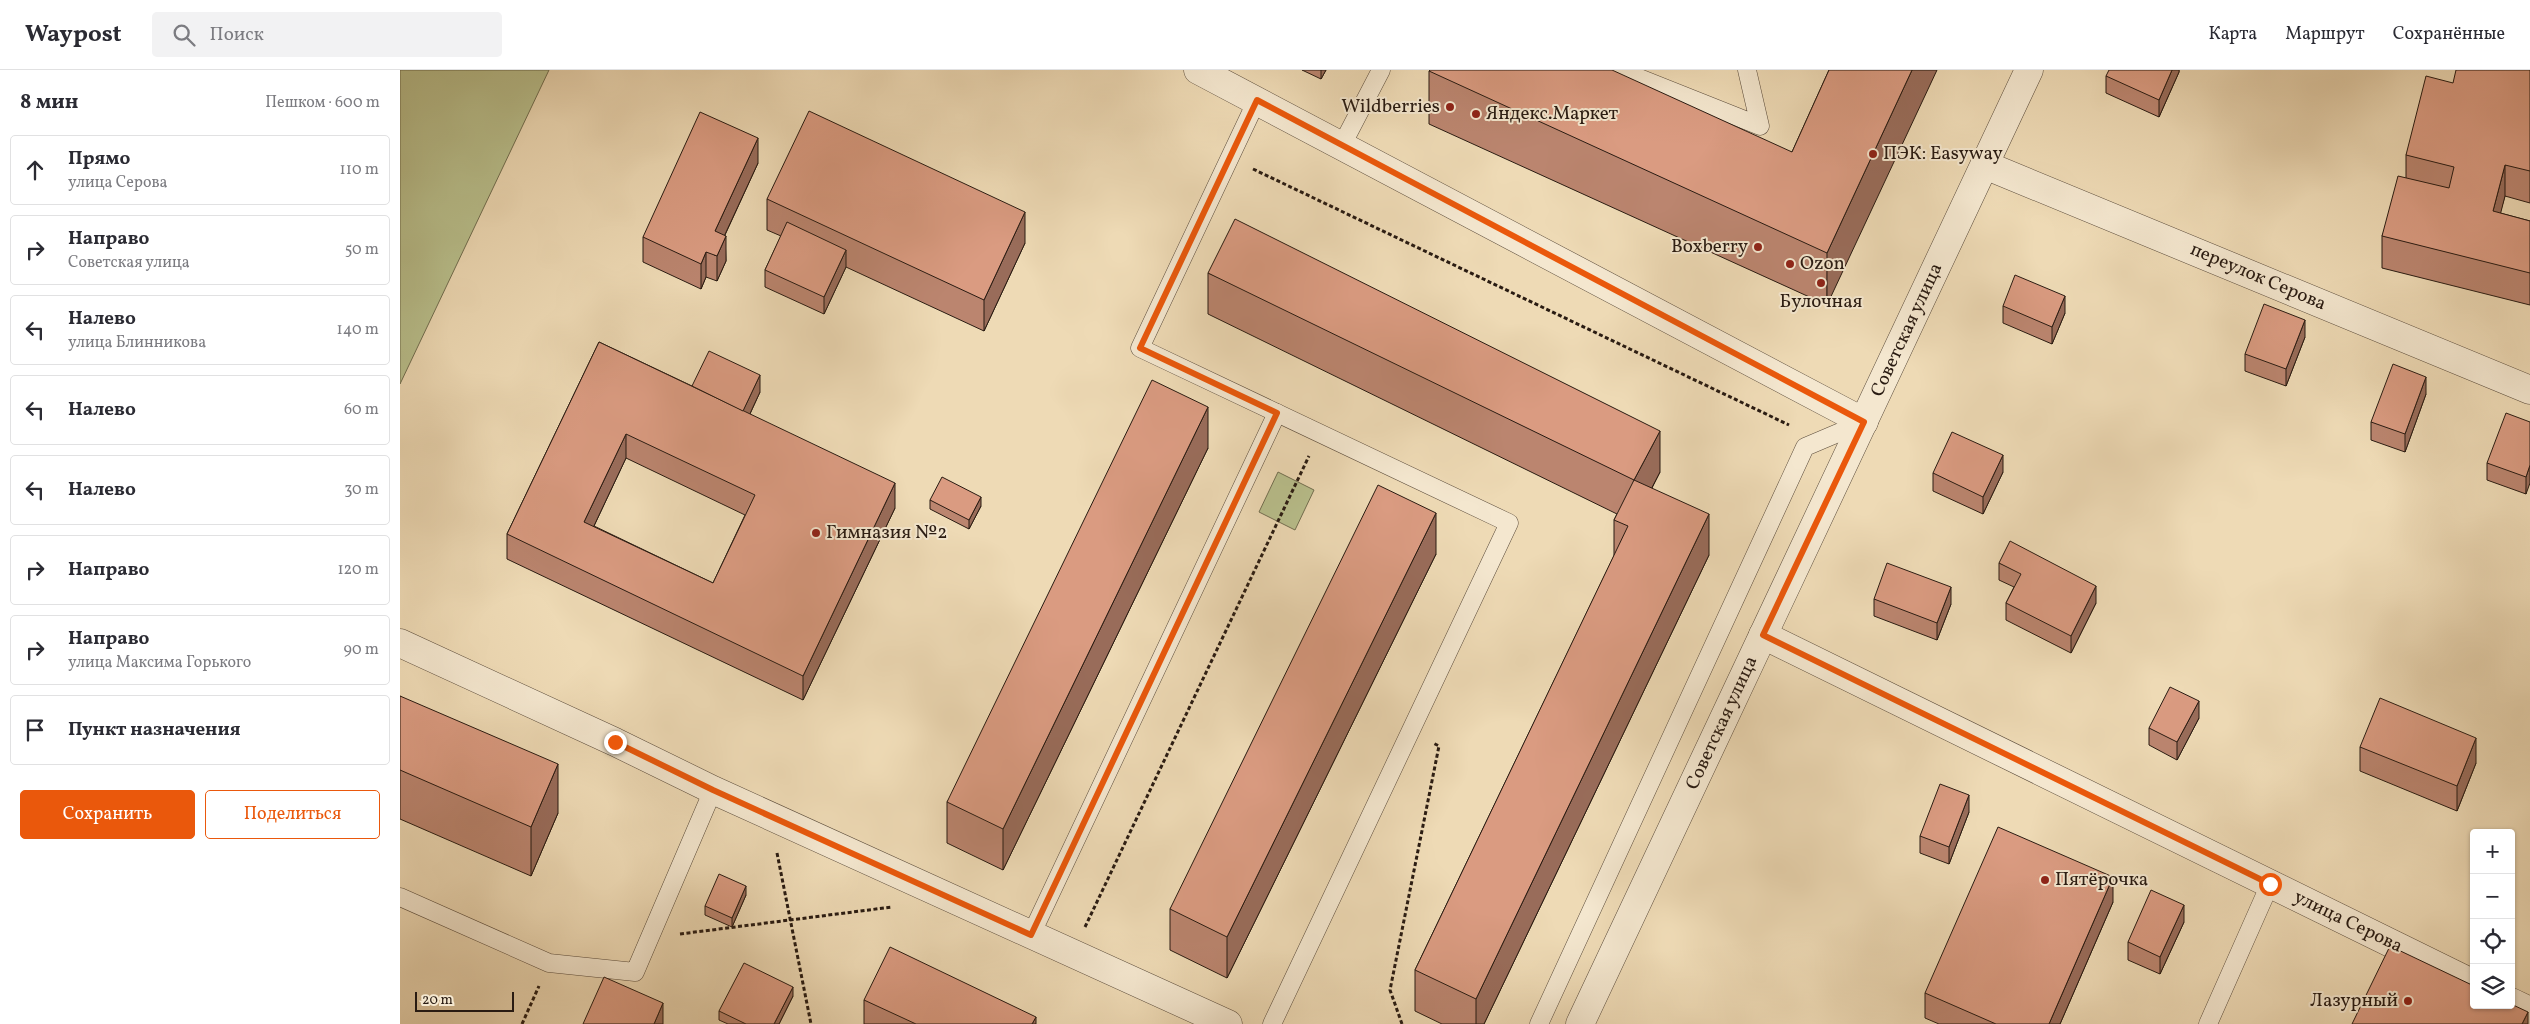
<!DOCTYPE html>
<html lang="ru">
<head>
<meta charset="utf-8">
<style>
  :root { --surface:#fff; --page:#f2f2f3; --text:#2b2b33; --muted:#7c7c81; --line:#e1e1e2; --accent:#ea580c }
  body { margin:0; font-family:Vollkorn,serif; background:var(--page); color:var(--text) }
  .controls { position:absolute; right:15px; bottom:15px; display:grid; overflow:hidden; border-radius:5px; box-shadow:0 1px 4px #0004 }
  .controls button { width:45px; height:45px; display:grid; place-items:center; padding:0; border:0; border-bottom:1px solid var(--line); background:var(--surface); color:var(--text); font:25px sans-serif }
  .scale { position:absolute; left:15px; bottom:12px; width:99px; box-sizing:border-box; padding-left:5px; border:2px solid #291b12; border-top:0; font-size:14px; line-height:18px; white-space:nowrap; color:#291b12; -webkit-text-stroke:4px #f4e7cf; paint-order:stroke }
  .stop { position:absolute; width:15px; height:15px; margin:-11px; border:4px solid #ea580c; border-radius:50%; background:#fff }
  .stop.end { background:#ea580c; border-color:#fff; box-shadow:0 1px 5px #0008 }
  .list { margin:0; padding:0; list-style:none }
  h2 { display:flex; justify-content:space-between; align-items:center; height:65px; margin:0; padding:0 20px; font-size:21px }
  h2 small { font-size:16px; font-weight:400; color:var(--muted) }
  .list li { display:grid; grid-template-columns:32px 1fr auto; gap:15px; align-items:center; box-sizing:border-box; height:70px; margin:0 10px 10px; padding:0 10px; border:1px solid var(--line); border-radius:5px }
  .list b { display:block; font-size:19px; white-space:nowrap }
  .list p { margin:0; font-size:16px; white-space:nowrap; color:var(--muted) }
  .list em { font-size:16px; font-style:normal; color:var(--muted) }
  .actions { display:flex; gap:10px; padding:15px 20px }
  .actions a { flex:1; padding:11px 0; border:1px solid var(--accent); border-radius:5px; text-align:center; font-size:18px; color:var(--accent) }
  .actions .main { background:var(--accent); color:#fff }
  .icon { flex:none; width:28px; height:28px; fill:none; stroke:currentColor; stroke-width:2; stroke-linecap:round; stroke-linejoin:round }
  .map { position:relative; flex:none; width:2130px; height:954px; overflow:hidden }
  header { display:flex; align-items:center; gap:30px; box-sizing:border-box; height:70px; padding:0 25px; background:var(--surface); border-bottom:1px solid var(--line) }
  header strong { font-size:24px }
  nav { display:flex; gap:28px; margin-inline-start:auto; font-size:18px }
  .search { width:350px; height:45px; background:var(--page); display:flex; align-items:center; gap:12px; box-sizing:border-box; padding:0 18px; border-radius:5px; color:var(--muted); font-size:19px }
  main { display:flex }
  aside { flex:1; background:var(--surface) }
  .map>svg:first-child { display:block }
  .green { fill:#b9c08d; stroke:#716e50 }
  .lines { fill:none; stroke-linecap:round; stroke-linejoin:round }
  .service-casing { stroke:#5a4b3b; stroke-width:19 }
  .minor-casing { stroke:#5a4b3b; stroke-width:29 }
  .path { stroke:#291b12; stroke-width:3; stroke-dasharray:4 2.5; stroke-linecap:butt }
  .service { stroke:#f4e7cf; stroke-width:18 }
  .minor { stroke:#f4e7cf; stroke-width:28 }
  .wall { fill:#bb856f; stroke:#291b12; fill-rule:evenodd }
  .shaded-wall { fill:#996c5a; stroke:#291b12 }
  .building { fill:#da9b81; stroke:#291b12; fill-rule:evenodd }
  .route { stroke:#ea580c; stroke-width:6 }
  .poi-dot { fill:#8f2418; stroke:#f4e7cf; stroke-width:2 }
  .labels { text-anchor:middle; dominant-baseline:central; stroke-width:4; stroke-linejoin:round; paint-order:stroke }
  .poi-label { font-size:19px; fill:#291b12; stroke:#f4e7cf; text-anchor:start }
  .street-label { font-size:19px; fill:#291b12; stroke:#f4e7cf }
</style>
</head>
<body>
<header>
<strong>Waypost</strong>
<div class="search"><svg class="icon" aria-label="search" viewBox="0 0 24 24"><circle cx="10" cy="10" r="6"/><path d="M15 15l6 6"/></svg>Поиск</div>
<nav><a>Карта</a><a>Маршрут</a><a>Сохранённые</a></nav>
</header>
<main>
<aside>
<h2>8 мин<small>Пешком · 600 m</small></h2>
<ul class="list">
<li><svg class="icon" aria-label="ahead" viewBox="0 0 24 24"><path d="M12 20V5M6 11l6-6 6 6"/></svg><div><b>Прямо</b><p>улица Серова</p></div><em>110 m</em></li>
<li><svg class="icon" aria-label="right" viewBox="0 0 24 24"><path d="M7 20v-9h11M14 6l5 5-5 5"/></svg><div><b>Направо</b><p>Советская улица</p></div><em>50 m</em></li>
<li><svg class="icon" aria-label="left" viewBox="0 0 24 24"><path d="M17 20v-9H6M10 6l-5 5 5 5"/></svg><div><b>Налево</b><p>улица Блинникова</p></div><em>140 m</em></li>
<li><svg class="icon" aria-label="left" viewBox="0 0 24 24"><path d="M17 20v-9H6M10 6l-5 5 5 5"/></svg><div><b>Налево</b></div><em>60 m</em></li>
<li><svg class="icon" aria-label="left" viewBox="0 0 24 24"><path d="M17 20v-9H6M10 6l-5 5 5 5"/></svg><div><b>Налево</b></div><em>30 m</em></li>
<li><svg class="icon" aria-label="right" viewBox="0 0 24 24"><path d="M7 20v-9h11M14 6l5 5-5 5"/></svg><div><b>Направо</b></div><em>120 m</em></li>
<li><svg class="icon" aria-label="right" viewBox="0 0 24 24"><path d="M7 20v-9h11M14 6l5 5-5 5"/></svg><div><b>Направо</b><p>улица Максима Горького</p></div><em>90 m</em></li>
<li><svg class="icon" aria-label="arrive" viewBox="0 0 24 24"><path d="M6 21V4h12l-3 4 3 4H6"/></svg><div><b>Пункт назначения</b></div></li>
</ul>
<div class="actions"><a class="main">Сохранить</a><a>Поделиться</a></div>
</aside>
<div class="map">
<svg width="2130" height="954" viewBox="0 0 2130 954">
  <rect width="100%" height="100%" fill="#eedab5"/>
  <filter id="stains"><feTurbulence type="fractalNoise" baseFrequency=".004" numOctaves="4"/><feColorMatrix values="0 0 0 0 .2 0 0 0 0 .09 0 0 0 0 .02 0 0 0 .5 -.17"/></filter>
  <radialGradient id="worn" r=".72"><stop offset=".6" stop-color="#630" stop-opacity="0"/><stop offset="1" stop-color="#630" stop-opacity=".3"/></radialGradient>
  <g class="green">
    <polygon points="0,0 149,0 0,314"/>
    <polygon points="878,402 914,420 895,460 859,442"/>
  </g>
  <g class="lines">
    <defs>
      <g id="service">
        <polyline points="1219,0 1360,56 1347,0"/>
        <polyline points="857,30 740,278 1109,453 872,954"/>
        <polyline points="942,75 981,0"/>
        <polyline points="0,827 149,893 235,902 313,720"/>
        <polyline points="631,865 877,343"/>
        <polyline points="1139,954 1405,377 1464,352"/>
        <polyline points="1808,954 1870,814"/>
      </g>
      <g id="minor">
        <polyline points="798,0 1464,352"/>
        <polyline points="1585,95 2130,320"/>
        <polyline points="1363,565 2074,914"/>
        <polyline points="0,573 215,672 313,720 828,954"/>
        <polyline points="2111,932 2130,941"/>
        <polyline points="1180,954 1629,0"/>
      </g>
    </defs>
    <use href="#service" class="service-casing"/>
    <use href="#minor" class="minor-casing"/>
    <g class="path">
      <polyline points="853,99 1389,355"/>
      <polyline points="377,783 411,954"/>
      <polyline points="685,857 909,386"/>
      <polyline points="280,864 492,837"/>
      <polyline points="122,954 139,916"/>
      <polyline points="1002,954 990,920 1039,676 1033,673"/>
    </g>
    <use href="#service" class="service"/>
    <use href="#minor" class="minor"/>
  </g>
  <g class="wall">
    <polygon points="902,0 926,0 921,9"/>
    <polygon points="1429,0 1427,235 1029,54 1029,1 1392,82"/>
    <polygon points="1779,0 1779,2 1759,47 1706,23 1706,6"/>
    <polygon points="2130,0 2130,133 2105,126 2100,143 2130,151 2130,235 1982,198 1982,166 2006,108 2006,85 2053,13"/>
    <polygon points="358,93 325,165 326,191 317,211 306,207 301,219 243,192 243,167"/>
    <polygon points="367,129 625,173 584,261 446,197 424,244 365,217 365,200 381,166 367,160"/>
    <polygon points="808,203 1260,402 1252,418 1309,485 1084,954 1042,954 1015,941 1015,900 1214,486 1214,450 1217,444 808,244"/>
    <polygon points="1603,236 1665,243 1652,274 1603,253"/>
    <polygon points="1905,267 1886,316 1845,301 1845,284"/>
    <path d="M199,272L292,316L360,322L350,344L495,438L403,630L107,489V464ZM226,388L345,445L313,513L194,456Z"/>
    <polygon points="2026,324 2005,382 1971,370 1971,352"/>
    <polygon points="2130,352 2126,424 2087,410 2087,393"/>
    <polygon points="808,378 603,800 547,773 547,732"/>
    <polygon points="1603,402 1583,444 1533,421 1533,403"/>
    <polygon points="530,430 581,436 569,459 530,439"/>
    <polygon points="1036,484 827,908 770,880 770,839"/>
    <polygon points="1599,493 1696,533 1671,583 1606,550 1606,533 1614,517 1599,510"/>
    <polygon points="1474,529 1551,534 1537,570 1474,546"/>
    <polygon points="0,626 158,743 131,806 0,749"/>
    <polygon points="1799,648 1777,690 1749,675 1749,658"/>
    <polygon points="1960,677 2076,693 2057,741 1960,701"/>
    <polygon points="1569,742 1549,794 1520,783 1520,766"/>
    <polygon points="346,825 332,857 305,845 305,836"/>
    <polygon points="1713,832 1660,954 1539,954 1525,948 1525,923"/>
    <polygon points="1784,852 1760,904 1728,890 1728,872"/>
    <polygon points="393,926 379,954 328,954 319,950 319,941"/>
    <polygon points="464,930 636,954 464,954"/>
  </g>
  <g class="shaded-wall">
    <polygon points="921,0 926,0 921,9"/>
    <polygon points="1512,0 1537,0 1427,235 1427,183"/>
    <polygon points="1772,0 1779,0 1779,2 1759,47 1759,30"/>
    <polygon points="358,68 358,93 315,186 315,161"/>
    <polygon points="2105,95 2105,126 2093,173 2093,141"/>
    <polygon points="625,142 625,173 584,261 584,230"/>
    <polygon points="326,166 326,191 317,211 317,186"/>
    <polygon points="446,180 446,197 424,244 424,227"/>
    <polygon points="306,182 306,207 301,219 301,194"/>
    <polygon points="1665,226 1665,243 1652,274 1652,257"/>
    <polygon points="1905,250 1905,267 1886,316 1886,299"/>
    <polygon points="360,305 360,322 340,365 340,347"/>
    <polygon points="2026,307 2026,324 2005,382 2005,364"/>
    <polygon points="808,337 808,378 603,800 603,759"/>
    <polygon points="1260,361 1260,402 1234,452 1234,410"/>
    <polygon points="226,364 226,388 184,477 184,452"/>
    <polygon points="1603,385 1603,402 1583,444 1583,427"/>
    <polygon points="2130,395 2130,413 2126,424 2126,407"/>
    <polygon points="495,413 495,438 403,630 403,606"/>
    <polygon points="581,427 581,436 569,459 569,450"/>
    <polygon points="1036,443 1036,484 827,908 827,867"/>
    <polygon points="1309,444 1309,485 1084,954 1076,954 1076,929"/>
    <polygon points="1696,516 1696,533 1671,583 1671,566"/>
    <polygon points="1551,517 1551,534 1537,570 1537,553"/>
    <polygon points="1799,631 1799,648 1777,690 1777,672"/>
    <polygon points="2076,668 2076,693 2057,741 2057,716"/>
    <polygon points="158,694 158,743 131,806 131,757"/>
    <polygon points="1569,725 1569,742 1549,794 1549,777"/>
    <polygon points="1713,807 1713,832 1660,954 1649,954"/>
    <polygon points="346,816 346,825 332,857 332,848"/>
    <polygon points="1784,835 1784,852 1760,904 1760,887"/>
    <polygon points="393,917 393,926 379,954 374,954"/>
    <polygon points="263,933 263,954 254,954"/>
    <polygon points="2128,942 2128,954 2122,954"/>
    <polygon points="636,947 636,954 632,954"/>
  </g>
  <g class="building">
    <polygon points="1030,0 1212,0 1392,82 1429,0 1512,0 1427,183 1029,1"/>
    <polygon points="1709,0 1772,0 1759,30 1706,6"/>
    <polygon points="2056,0 2130,0 2130,101 2105,95 2093,141 2130,151 2130,203 1982,166 1998,106 2049,118 2054,97 2006,85 2026,6 2053,13"/>
    <polygon points="409,41 625,142 584,230 367,129"/>
    <polygon points="300,42 358,68 315,161 326,166 317,186 306,182 301,194 243,167"/>
    <polygon points="835,149 1260,361 1234,410 808,203"/>
    <polygon points="387,152 446,180 424,227 365,200"/>
    <polygon points="1615,205 1665,226 1652,257 1603,236"/>
    <polygon points="1864,234 1905,250 1886,299 1845,284"/>
    <path d="M199,272L495,413L403,606L107,464ZM226,364L355,425L313,513L184,452Z"/>
    <polygon points="309,281 360,305 343,341 292,316"/>
    <polygon points="1993,294 2026,307 2005,364 1971,352"/>
    <polygon points="752,310 808,337 603,759 547,732"/>
    <polygon points="2106,343 2130,352 2130,395 2126,407 2087,393"/>
    <polygon points="1552,362 1603,385 1583,427 1533,403"/>
    <polygon points="542,407 581,427 569,450 530,430"/>
    <polygon points="1234,410 1309,444 1076,929 1015,900 1228,456 1214,450"/>
    <polygon points="978,415 1036,443 827,867 770,839"/>
    <polygon points="1610,471 1696,516 1671,566 1606,533 1621,504 1599,493"/>
    <polygon points="1487,493 1551,517 1537,553 1474,529"/>
    <polygon points="1770,617 1799,631 1777,672 1749,658"/>
    <polygon points="0,626 158,694 131,757 0,700"/>
    <polygon points="1980,628 2076,668 2057,716 1960,677"/>
    <polygon points="1540,714 1569,725 1549,777 1520,766"/>
    <polygon points="1598,757 1713,807 1649,954 1596,954 1525,923"/>
    <polygon points="319,804 346,816 332,848 305,836"/>
    <polygon points="1751,820 1784,835 1760,887 1728,872"/>
    <polygon points="1990,876 2074,916 2074,935 2111,935 2111,934 2128,942 2122,954 1952,954"/>
    <polygon points="490,877 636,947 632,954 516,954 464,930"/>
    <polygon points="344,893 393,917 374,954 346,954 319,941"/>
    <polygon points="204,907 263,933 254,954 183,954"/>
  </g>
  <g class="lines">
    <polyline class="route" points="215,672 313,720 631,865 877,343 740,278 857,30 1464,352 1363,565 1870,814"/>
  </g>
  <g class="poi-dot">
    <circle cx="1050" cy="37" r="5"/>
    <circle cx="1076" cy="44" r="5"/>
    <circle cx="1473" cy="84" r="5"/>
    <circle cx="1358" cy="177" r="5"/>
    <circle cx="1390" cy="194" r="5"/>
    <circle cx="1421" cy="213" r="5"/>
    <circle cx="416" cy="463" r="5"/>
    <circle cx="1645" cy="810" r="5"/>
    <circle cx="2008" cy="931" r="5"/>
  </g>
  <g class="labels">
    <g class="poi-label">
      <text x="1040" y="37" text-anchor="end">Wildberries</text>
      <text x="1086" y="44">Яндекс.Маркет</text>
      <text x="1483" y="84">ПЭК: Easyway</text>
      <text x="1348" y="177" text-anchor="end">Boxberry</text>
      <text x="1400" y="194">Ozon</text>
      <text x="1421" y="232" text-anchor="middle">Булочная</text>
      <text x="426" y="463">Гимназия №2</text>
      <text x="1655" y="810">Пятёрочка</text>
      <text x="1998" y="931" text-anchor="end">Лазурный</text>
    </g>
    <g class="street-label">
      <text transform="translate(1858 207) rotate(23)">переулок Серова</text>
      <text transform="translate(1507 260) rotate(-65)">Советская улица</text>
      <text transform="translate(1322 653) rotate(-65)">Советская улица</text>
      <text transform="translate(1948 852) rotate(26)">улица Серова</text>
    </g>
  </g>
  <rect width="100%" height="100%" filter="url(#stains)"/>
  <rect width="100%" height="100%" fill="url(#worn)"/>
</svg>
<div class="controls">
<button>+</button>
<button>−</button>
<button><svg class="icon" aria-label="locate" viewBox="0 0 24 24"><circle cx="12" cy="12" r="6"/><path d="M12 2v4M12 18v4M2 12h4M18 12h4"/></svg></button>
<button><svg class="icon" aria-label="layers" viewBox="0 0 24 24"><path d="M12 4l9 5-9 5-9-5zM3 14l9 5 9-5"/></svg></button>
</div>
<div class="scale">20 m</div>
<div class="stop" style="left:1870px;top:814px"></div>
<div class="stop end" style="left:215px;top:672px"></div>
</div>
</main>
</body>
</html>
